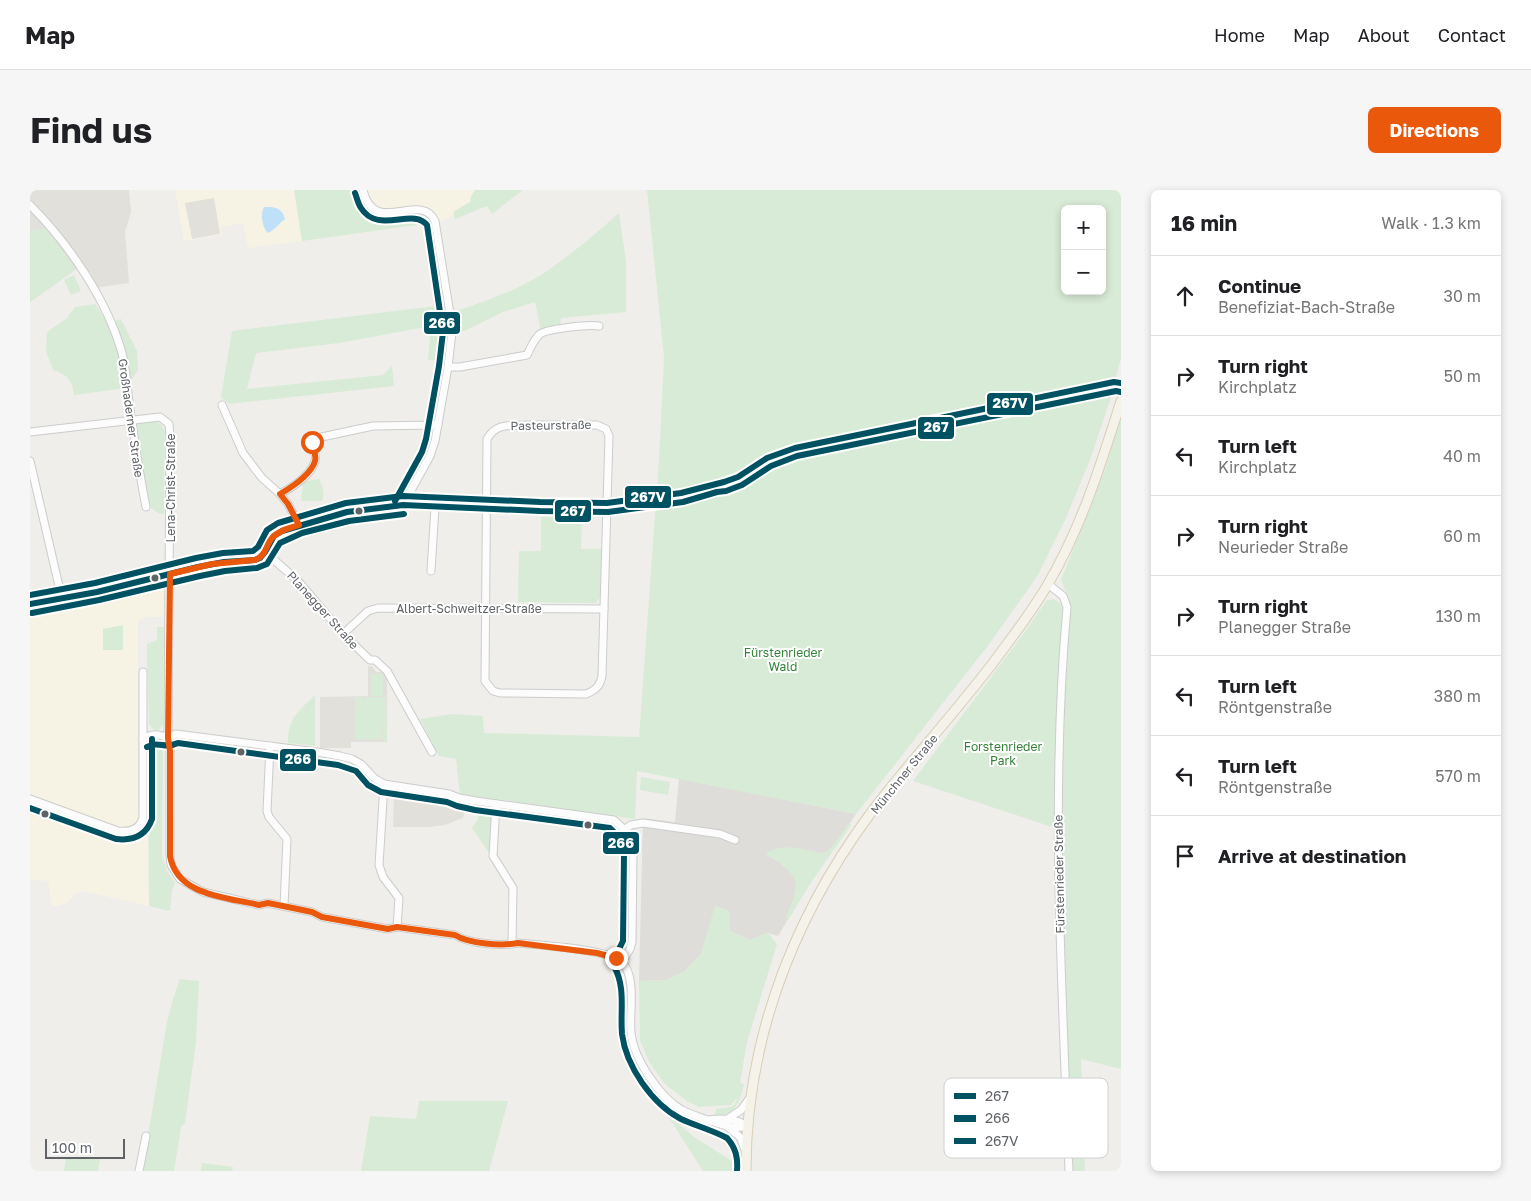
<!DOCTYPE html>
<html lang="en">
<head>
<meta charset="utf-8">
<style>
  :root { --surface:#fff; --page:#f6f6f6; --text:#202124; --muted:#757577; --line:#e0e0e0; --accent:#ea580c }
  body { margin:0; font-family:"Golos Text",sans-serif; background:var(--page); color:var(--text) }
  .controls { position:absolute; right:15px; top:15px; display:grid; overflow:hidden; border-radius:8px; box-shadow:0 2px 8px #0003 }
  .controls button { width:45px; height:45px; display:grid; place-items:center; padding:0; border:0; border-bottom:1px solid var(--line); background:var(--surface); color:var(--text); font:25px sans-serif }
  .scale { position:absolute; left:15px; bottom:12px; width:80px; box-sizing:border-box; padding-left:5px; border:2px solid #5f6368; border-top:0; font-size:14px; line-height:18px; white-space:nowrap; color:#5f6368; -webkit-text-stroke:4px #fff; paint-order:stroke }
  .stop { position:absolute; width:15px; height:15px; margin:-11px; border:4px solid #ea580c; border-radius:50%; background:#fff }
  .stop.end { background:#ea580c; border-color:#fff; box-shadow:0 1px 5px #0008 }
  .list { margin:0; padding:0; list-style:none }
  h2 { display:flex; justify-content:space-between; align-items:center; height:65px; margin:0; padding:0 20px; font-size:21px }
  h2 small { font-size:16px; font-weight:400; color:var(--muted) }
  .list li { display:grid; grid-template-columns:32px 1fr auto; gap:15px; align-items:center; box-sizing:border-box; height:80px; padding:0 20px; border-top:1px solid var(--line) }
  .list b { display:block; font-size:19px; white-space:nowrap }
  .list p { margin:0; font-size:16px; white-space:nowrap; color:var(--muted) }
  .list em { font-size:16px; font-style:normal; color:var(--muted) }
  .icon { flex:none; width:28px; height:28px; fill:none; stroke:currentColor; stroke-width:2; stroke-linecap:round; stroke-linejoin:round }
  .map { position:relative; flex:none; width:1091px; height:981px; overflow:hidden; border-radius:8px }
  header { display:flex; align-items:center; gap:30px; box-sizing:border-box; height:70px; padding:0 25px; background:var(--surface); border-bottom:1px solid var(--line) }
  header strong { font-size:24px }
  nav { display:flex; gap:28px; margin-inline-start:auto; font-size:18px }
  .intro { display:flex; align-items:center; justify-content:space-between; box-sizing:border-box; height:120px; padding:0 30px }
  h1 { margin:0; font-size:35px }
  .button { padding:12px 22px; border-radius:8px; background:var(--accent); color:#fff; font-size:18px; font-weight:700 }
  main { display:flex; gap:30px; padding:0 30px }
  aside { flex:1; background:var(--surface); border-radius:8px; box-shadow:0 2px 8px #0003 }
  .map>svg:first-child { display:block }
  .commercial { fill:#f7f3e4 }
  .industrial { fill:#dfddda }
  .education { fill:#e2e0da }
  .green { fill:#d8ebd6; fill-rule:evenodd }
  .water { fill:#bfe0f9 }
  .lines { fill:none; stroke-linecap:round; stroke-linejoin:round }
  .minor-casing { stroke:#cbcccc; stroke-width:9 }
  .major-casing { stroke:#d7ceb8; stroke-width:11 }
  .minor { stroke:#fdfcfc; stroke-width:7 }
  .major { stroke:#f4f2e9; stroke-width:9 }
  .bus-1-casing { stroke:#fff; stroke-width:10 }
  .bus-2-casing { stroke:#fff; stroke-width:10 }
  .bus-3-casing { stroke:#fff; stroke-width:10 }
  .bus-1 { stroke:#005262; stroke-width:6 }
  .bus-2 { stroke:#005262; stroke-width:6 }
  .bus-3 { stroke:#005262; stroke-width:6 }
  .route { stroke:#ea580c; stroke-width:6 }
  .bus-dot { fill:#5f6368; stroke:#fff; stroke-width:2 }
  .labels { text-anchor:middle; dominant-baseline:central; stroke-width:4; stroke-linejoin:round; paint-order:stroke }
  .street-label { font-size:12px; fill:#5f6368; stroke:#fff }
  .park-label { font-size:12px; fill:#348238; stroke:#fff }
  .key { fill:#fff; stroke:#cfd0d2; stroke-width:1 }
  .key-label { font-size:14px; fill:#5f6368 }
  .line-badge { stroke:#fff; stroke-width:2 }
  .badge-label { font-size:14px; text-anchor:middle; font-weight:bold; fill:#fff }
</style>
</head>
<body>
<header>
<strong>Map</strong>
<nav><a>Home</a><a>Map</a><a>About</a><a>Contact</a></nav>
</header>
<div class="intro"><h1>Find us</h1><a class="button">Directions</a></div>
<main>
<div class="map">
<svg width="1091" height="981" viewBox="0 0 1091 981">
  <rect width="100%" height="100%" fill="#efeeea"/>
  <g class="commercial">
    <polygon points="145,0 264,0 272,51 218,58 213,33 191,37 191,45 154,51"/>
    <polygon points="331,0 475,0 412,31 401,33 399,26 341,20 334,12"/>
    <polygon points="130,390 133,393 134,427 116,427 108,431 108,624 118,644 119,716 53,701 45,703 37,713 28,716 22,716 18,691 0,689 0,424 52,416 55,407"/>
  </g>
  <polygon class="industrial" points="649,588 826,624 781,691 748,746 738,743 720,750 700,741 699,721 686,716 671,764 654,782 636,790 609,791 613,628 645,632"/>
  <g class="education">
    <polygon points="0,0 99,0 101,22 95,42 99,93 64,98 51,76 0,112"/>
    <polygon points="184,8 190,44 162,49 155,13"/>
    <polygon points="338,476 342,476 346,482 357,482 357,552 321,552 321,558 290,558 290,507 338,506"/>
    <polygon points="364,604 401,610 436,615 433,628 415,635 399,637 363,637"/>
  </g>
  <g class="green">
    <polygon points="264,0 331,0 334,12 341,20 354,22 388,16 396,20 401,33 272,51"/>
    <polygon points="445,0 493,0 462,24 457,16 425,29 423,22 440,12 441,6"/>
    <path d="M617,0H1091V168L1080,210L1060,270L1036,328L1008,385L960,453L826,624L607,581L605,629L430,604L426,569L409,566L390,529L423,524L453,526L454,543L609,547L629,270L634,168ZM1035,19H1072V101H1035Z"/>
    <path d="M589,23L596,71V122L531,128L530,137L511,141L505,112L473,122L428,144V125L426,121C456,111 488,100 514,83C541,65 565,44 589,23Z"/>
    <polygon points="16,38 46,79 0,112 0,41"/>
    <polygon points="44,85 51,101 41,105 34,90"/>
    <path d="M65,114L78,134L91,129L107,161L108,180L96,198L44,205C43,189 36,185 23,180L16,161L17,142L37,128L45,117Z"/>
    <polygon points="414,115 416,136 413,170 398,170 401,136 309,153 226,163 217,199 353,185 362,176 364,196 199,214 191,207 202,141"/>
    <polygon points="1091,228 1091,879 1051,869 1055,981 1041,981 1030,640 1033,491 1040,416 1036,402 1031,390 1075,280"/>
    <polygon points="124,231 131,234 135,242 134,324 130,324 118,316 105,234"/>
    <path d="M288,289L290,290C292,296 295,305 292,311H271L273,292Z"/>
    <polygon points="511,327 552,327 551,359 572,359 570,407 566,413 488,412 489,361 511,361"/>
    <polygon points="1024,409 1031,414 1033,423 1029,475 1025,638 883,591 989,450 1017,410"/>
    <polygon points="93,435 93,460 73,460 73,439"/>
    <polygon points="127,437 134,437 133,535 128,540 123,539 119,534 118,482 117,482 117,454 127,450"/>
    <polygon points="353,484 353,506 341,506 341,484"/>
    <path d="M285,505V556L258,553C258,528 268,522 285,505Z"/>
    <polygon points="325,507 334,507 333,513 335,507 356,507 357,552 353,552 353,526 352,549 325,549 325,515 329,515 325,513"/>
    <polygon points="126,552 131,554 133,561 132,665 136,679 145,693 142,700 140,721 119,716 118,560 121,554"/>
    <polygon points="611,587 640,592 638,605 610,600"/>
    <polygon points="452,616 461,617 463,620 460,664 442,638 447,631 449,618"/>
    <path d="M819,633L821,635L780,694L758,730L756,727C764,707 775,689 751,675L750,673L737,665V662C758,652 774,661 794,663L800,659Z"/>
    <path d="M685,716L699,721L700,741L720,750L738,743L747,754L717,852L710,893L714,894C710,911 706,927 685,925L686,919C695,917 705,920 707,908L701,915L669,917L657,911L635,894L619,872L610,850L609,791L636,790L654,782L671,764Z"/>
    <polygon points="150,789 169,791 166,852 155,933 151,937 144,981 112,981 137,832 143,809"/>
    <polygon points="389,911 478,911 459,981 331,981 340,926 386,929"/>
    <polygon points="636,923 664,947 702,971 702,981 673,981"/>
    <polygon points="70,968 68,981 34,981 36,969"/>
    <polygon points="172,973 203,977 202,981 171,981"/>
  </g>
  <path class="water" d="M234,17C244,17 252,17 255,29C249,33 245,40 238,43C232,37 230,24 234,17Z"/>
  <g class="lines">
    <defs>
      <g id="minor">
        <path d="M333,0C344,48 391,0 405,31L420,124L422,142L418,177L405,251L400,266L373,315"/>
        <path d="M0,15C39,54 77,110 92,163C96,178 97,196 99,212C104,247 109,282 116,317"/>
        <path d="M418,177H430L497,165C500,159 504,149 510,144C517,139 559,134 569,136"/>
        <polyline points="192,215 213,263 232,288 250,304 258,314 269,335"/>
        <path d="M497,235H567L576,239L579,246L572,486C570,496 566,500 556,504L470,503L463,501L455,491L457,249C467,232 480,236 497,235Z"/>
        <path d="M0,242L130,227L139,234L140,246L138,548L140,561V665L141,675L150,689L173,702L229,715L238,713L282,722L292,727L358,739L367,737L425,745C439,754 472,756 488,753C508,755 579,759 592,772C607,788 599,822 601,842C603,868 630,908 652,920C660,924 669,927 677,930C689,933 704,941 717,936"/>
        <polyline points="0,271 32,409"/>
        <path d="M250,304C262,297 281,286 285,271C287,265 282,258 283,252L287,248L343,236L408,235"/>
        <polyline points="235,362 268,391 315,446 340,470 345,470 357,481 402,562"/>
        <polyline points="401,381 405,317"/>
        <path d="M1018,394L1033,406L1037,417C1020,605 1032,793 1039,981"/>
        <polyline points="0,414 67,402 168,377 194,372 225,370 230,368 235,362 244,346 252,341 269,335 317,322 373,315 510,321 578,322 653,312 687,302 696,301 712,295 741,276 767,266 1086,201 1091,202"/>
        <polyline points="313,444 338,421 348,418 574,419"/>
        <path d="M113,549C122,543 129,544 138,548L146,544L287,562L310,566L322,569L331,574L344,588L354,594L419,604L429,608L446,611L584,630L598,643L603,663L602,752L600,759L592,772"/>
        <polyline points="240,556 237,621 239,627 257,649 254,716"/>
        <polyline points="354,594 349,675 353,687 369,708 367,737"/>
        <path d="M0,609L88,641C100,642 109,640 113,628V482"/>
        <polyline points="466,614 463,666 483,698 482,754"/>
        <polyline points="595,639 601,635 613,633 690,644 705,650"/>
        <path d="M679,930C691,928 708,929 717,936"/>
        <polyline points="696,930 711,920 719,909"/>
        <polyline points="699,938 710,947 716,962"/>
        <polyline points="109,981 116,946"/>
      </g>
      <path id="major" d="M716,981C716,840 770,711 857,602C892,559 929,517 963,473C982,447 1002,422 1018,394C1052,336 1071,274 1091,211"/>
    </defs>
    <use href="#minor" class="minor-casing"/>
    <use href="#major" class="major-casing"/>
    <use href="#minor" class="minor"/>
    <use href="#major" class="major"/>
    <defs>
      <polyline id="bus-1" points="0,414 67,402 168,377 194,372 225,370 230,368 235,362 244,346 252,341 317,322 373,315 510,321 578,322 653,312 687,302 696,301 712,295 741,276 767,266 1086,201 1091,202"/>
      <g id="bus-2">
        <path d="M325,3C327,8 328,14 331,18C348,45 383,17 397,35L413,142L409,176L396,249L392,262L365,311"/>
        <polyline points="2,423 69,410 170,386 195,381 227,378 237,374 250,353 272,343 319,331 374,324"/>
        <path d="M117,557C130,550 134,560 148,553L308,575L326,581L338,595L351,602L417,612L427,616L445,620L580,638L590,648L594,664L593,751L585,767"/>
        <path d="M0,618L86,649C103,651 116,646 122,629V549"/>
        <path d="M584,776C596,798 590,820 592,844C596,876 622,914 651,929C666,936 682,940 697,948C706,958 708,968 707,981"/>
      </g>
      <polyline id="bus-3" points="0,405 65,393 166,368 193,363 223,361 228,357 237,340 248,333 316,313 373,306 510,312 577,313 651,303 694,292 708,287 737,268 765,258 1084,192 1091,193"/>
    </defs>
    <use href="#bus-1" class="bus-1-casing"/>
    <use href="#bus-2" class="bus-2-casing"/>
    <use href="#bus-3" class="bus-3-casing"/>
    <use href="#bus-1" class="bus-1"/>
    <use href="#bus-2" class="bus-2"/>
    <use href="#bus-3" class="bus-3"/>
  </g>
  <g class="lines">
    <path class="route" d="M282,252C282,258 287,265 285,271C281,285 262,297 250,304L258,314L269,335C260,338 249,340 242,348C236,355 236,366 225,370L182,374L140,384L138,548L140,561V666C147,706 196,707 229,715L238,713L253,716L282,722L292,727L358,739L367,737L425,745C439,754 472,756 488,753L567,763L586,768"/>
  </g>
  <g class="bus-dot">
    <circle cx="329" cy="321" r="4.5"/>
    <circle cx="125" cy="388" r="4.5"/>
    <circle cx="211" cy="562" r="4.5"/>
    <circle cx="15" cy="624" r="4.5"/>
    <circle cx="558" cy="635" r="4.5"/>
  </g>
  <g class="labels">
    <g class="street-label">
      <text transform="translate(101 228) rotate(82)">Großhaderner Straße</text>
      <text transform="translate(521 235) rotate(-1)">Pasteurstraße</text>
      <text transform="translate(140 298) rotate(-90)">Lena-Christ-Straße</text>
      <text x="439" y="418">Albert-Schweitzer-Straße</text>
      <text transform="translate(293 420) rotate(48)">Planegger Straße</text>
      <text transform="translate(874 584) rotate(-51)">Münchner Straße</text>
      <text transform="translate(1029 684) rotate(-91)">Fürstenrieder Straße</text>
    </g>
    <g class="park-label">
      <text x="753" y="462">Fürstenrieder<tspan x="753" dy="14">Wald</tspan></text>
      <text x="973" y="556">Forstenrieder<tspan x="973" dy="14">Park</tspan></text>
    </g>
  </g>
  <rect x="914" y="888" width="164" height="80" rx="8" class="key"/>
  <rect x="924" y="903" width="22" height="6" fill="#005262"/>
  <rect x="924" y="925" width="22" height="7" fill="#005262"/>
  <rect x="924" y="948" width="22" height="6" fill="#005262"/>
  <g class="key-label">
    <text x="955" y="911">267</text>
    <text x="955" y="933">266</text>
    <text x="955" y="956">267V</text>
  </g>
  <g class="line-badge">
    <rect x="393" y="121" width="38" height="24" rx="5" fill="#005262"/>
    <rect x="956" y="202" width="48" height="24" rx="5" fill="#005262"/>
    <rect x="887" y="226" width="38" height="24" rx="5" fill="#005262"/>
    <rect x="594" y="295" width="48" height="24" rx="5" fill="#005262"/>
    <rect x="524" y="309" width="38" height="24" rx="5" fill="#005262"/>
    <rect x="249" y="558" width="38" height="24" rx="5" fill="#005262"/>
    <rect x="572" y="641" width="38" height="24" rx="5" fill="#005262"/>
  </g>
  <g class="badge-label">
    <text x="412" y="138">266</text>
    <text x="980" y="218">267V</text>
    <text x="906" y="242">267</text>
    <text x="618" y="312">267V</text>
    <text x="543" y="326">267</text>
    <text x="268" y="574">266</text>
    <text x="591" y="658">266</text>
  </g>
</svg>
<div class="controls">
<button>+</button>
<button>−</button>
</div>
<div class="scale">100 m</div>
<div class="stop" style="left:282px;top:252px"></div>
<div class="stop end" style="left:586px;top:768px"></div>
</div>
<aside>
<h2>16 min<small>Walk · 1.3 km</small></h2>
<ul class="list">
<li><svg class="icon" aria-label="ahead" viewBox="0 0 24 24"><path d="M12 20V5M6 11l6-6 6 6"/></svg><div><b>Continue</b><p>Benefiziat-Bach-Straße</p></div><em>30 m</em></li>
<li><svg class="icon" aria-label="right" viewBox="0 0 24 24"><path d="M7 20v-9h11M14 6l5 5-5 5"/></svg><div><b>Turn right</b><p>Kirchplatz</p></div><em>50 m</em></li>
<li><svg class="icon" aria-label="left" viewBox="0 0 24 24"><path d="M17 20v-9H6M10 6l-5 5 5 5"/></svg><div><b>Turn left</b><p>Kirchplatz</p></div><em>40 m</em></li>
<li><svg class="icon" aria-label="right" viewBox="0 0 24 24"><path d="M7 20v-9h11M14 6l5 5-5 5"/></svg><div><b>Turn right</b><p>Neurieder Straße</p></div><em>60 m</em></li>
<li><svg class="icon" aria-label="right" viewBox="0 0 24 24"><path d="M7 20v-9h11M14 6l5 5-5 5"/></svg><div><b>Turn right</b><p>Planegger Straße</p></div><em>130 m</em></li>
<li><svg class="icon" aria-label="left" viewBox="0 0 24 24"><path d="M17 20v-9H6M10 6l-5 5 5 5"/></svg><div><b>Turn left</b><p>Röntgenstraße</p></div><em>380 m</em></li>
<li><svg class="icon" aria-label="left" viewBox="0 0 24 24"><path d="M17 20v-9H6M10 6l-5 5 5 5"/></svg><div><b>Turn left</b><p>Röntgenstraße</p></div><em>570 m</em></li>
<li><svg class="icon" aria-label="arrive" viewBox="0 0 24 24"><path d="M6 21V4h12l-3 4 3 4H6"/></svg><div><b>Arrive at destination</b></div></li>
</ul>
</aside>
</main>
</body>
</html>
